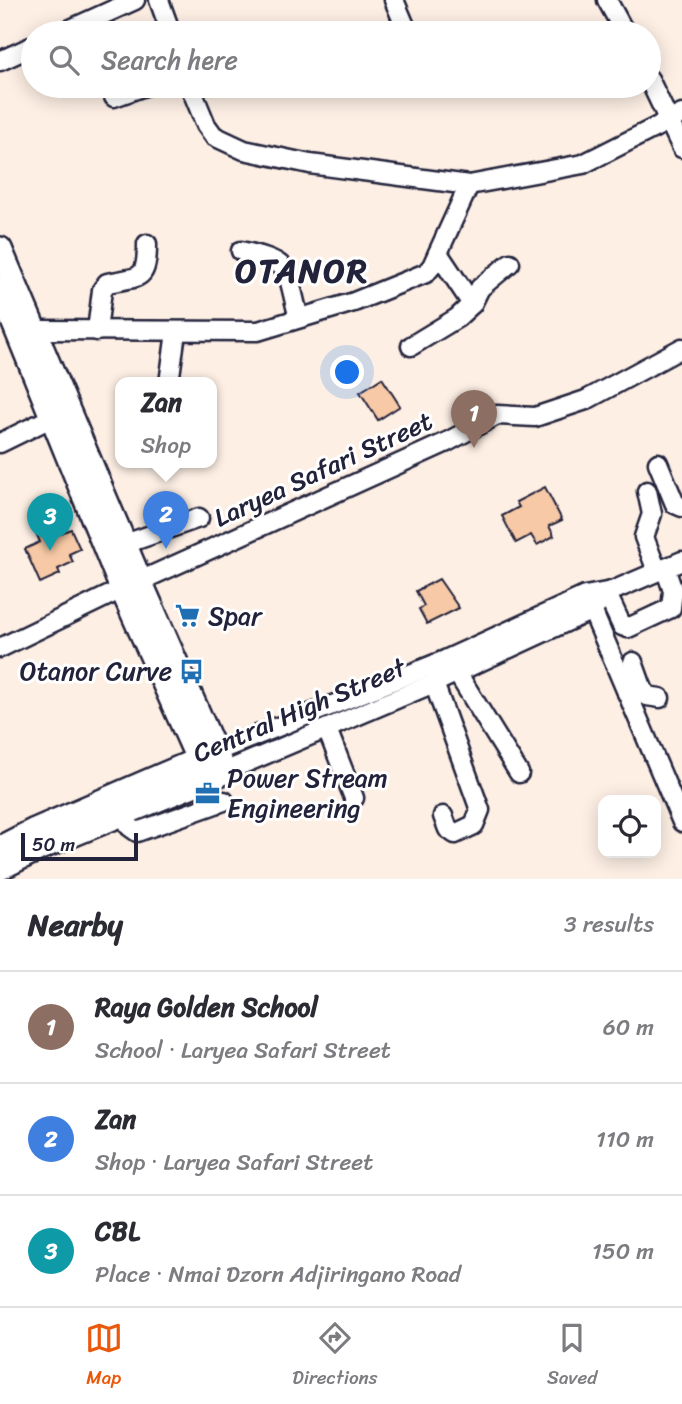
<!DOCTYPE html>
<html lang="en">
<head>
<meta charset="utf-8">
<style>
  :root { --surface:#fff; --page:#f7f7f7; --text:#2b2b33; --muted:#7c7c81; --line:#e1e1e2; --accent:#ea580c }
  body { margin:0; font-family:Sriracha,sans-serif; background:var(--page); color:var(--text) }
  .controls { position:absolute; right:21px; bottom:21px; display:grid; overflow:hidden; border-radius:14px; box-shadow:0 4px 18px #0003 }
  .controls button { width:63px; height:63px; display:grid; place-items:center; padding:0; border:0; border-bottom:2px solid var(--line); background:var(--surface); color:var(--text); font:35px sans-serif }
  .scale { position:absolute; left:21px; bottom:18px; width:117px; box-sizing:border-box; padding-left:7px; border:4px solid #22223b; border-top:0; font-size:19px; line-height:24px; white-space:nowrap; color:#22223b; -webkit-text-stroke:5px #fff; paint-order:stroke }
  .you { position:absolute; left:348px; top:373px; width:24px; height:24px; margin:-18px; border:5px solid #fff; border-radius:50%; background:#1a73e8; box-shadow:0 0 0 10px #1a73e833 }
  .badge { display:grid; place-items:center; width:46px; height:46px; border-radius:50%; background:var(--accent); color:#fff; font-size:23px; font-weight:700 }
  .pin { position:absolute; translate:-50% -58px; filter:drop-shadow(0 2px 4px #0008) }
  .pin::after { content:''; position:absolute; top:37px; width:24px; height:21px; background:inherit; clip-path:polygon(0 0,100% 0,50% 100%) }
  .popup { position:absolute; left:115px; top:377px; width:102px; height:91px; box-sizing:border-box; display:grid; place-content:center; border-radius:14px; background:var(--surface); filter:drop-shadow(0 2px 5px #0005); font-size:23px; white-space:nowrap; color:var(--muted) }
  .popup b { font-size:26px; color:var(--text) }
  .popup::after { content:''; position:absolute; left:50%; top:100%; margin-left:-14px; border:14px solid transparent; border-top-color:var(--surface) }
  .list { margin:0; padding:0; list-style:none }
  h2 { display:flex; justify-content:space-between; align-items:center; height:91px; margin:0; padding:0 28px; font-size:30px }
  h2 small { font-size:23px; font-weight:400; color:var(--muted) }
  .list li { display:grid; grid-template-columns:46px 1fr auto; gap:21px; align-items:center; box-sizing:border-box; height:112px; padding:0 28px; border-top:2px solid var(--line) }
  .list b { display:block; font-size:26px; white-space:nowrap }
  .list p { margin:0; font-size:23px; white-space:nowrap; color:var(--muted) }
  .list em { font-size:23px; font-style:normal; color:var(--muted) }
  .icon { flex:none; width:38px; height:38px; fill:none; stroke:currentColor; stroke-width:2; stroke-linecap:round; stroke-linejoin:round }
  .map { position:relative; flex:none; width:682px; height:879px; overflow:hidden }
  .search { position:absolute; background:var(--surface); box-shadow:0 4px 18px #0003; left:21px; right:21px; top:21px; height:77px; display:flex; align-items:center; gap:18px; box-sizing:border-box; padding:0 24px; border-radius:38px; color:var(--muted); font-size:26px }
  .sheet { height:427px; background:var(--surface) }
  nav { display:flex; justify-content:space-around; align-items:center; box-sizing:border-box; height:98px; border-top:2px solid var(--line); background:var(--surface); font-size:19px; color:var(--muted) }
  nav a { display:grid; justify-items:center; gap:4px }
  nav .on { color:var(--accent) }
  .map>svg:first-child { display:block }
  .building { fill:#f7c9a6; stroke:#22223b; stroke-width:2 }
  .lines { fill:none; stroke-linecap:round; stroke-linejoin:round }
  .minor-casing { stroke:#22223b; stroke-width:23 }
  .major-casing { stroke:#22223b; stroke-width:28 }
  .minor { stroke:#fff; stroke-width:18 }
  .major { stroke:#fff; stroke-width:23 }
  .labels { text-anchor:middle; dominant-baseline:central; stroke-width:6; stroke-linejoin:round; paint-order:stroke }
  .street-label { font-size:26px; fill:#22223b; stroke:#fff }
  .poi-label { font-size:26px; fill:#22223b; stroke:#fff; text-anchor:start }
  .district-label { font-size:33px; font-weight:bold; letter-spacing:2px; fill:#22223b; stroke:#fff }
</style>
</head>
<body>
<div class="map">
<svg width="682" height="879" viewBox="0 0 682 879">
  <rect width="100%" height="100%" fill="#fdefe4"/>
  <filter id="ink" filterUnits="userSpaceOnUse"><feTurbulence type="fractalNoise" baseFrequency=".0143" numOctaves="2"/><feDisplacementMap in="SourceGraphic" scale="14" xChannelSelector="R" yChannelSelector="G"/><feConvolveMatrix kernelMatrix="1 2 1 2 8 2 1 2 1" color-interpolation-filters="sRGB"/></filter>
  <g filter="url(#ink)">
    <g class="building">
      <polygon points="382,378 400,406 378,420 360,392"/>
      <polygon points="545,487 562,520 549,526 554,536 537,545 531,535 516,543 502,516 519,507 516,502"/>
      <polygon points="51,520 58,534 71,529 80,549 69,554 73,562 58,569 60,574 40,583 25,549 40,542 34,528"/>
      <polygon points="439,579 459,608 427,624 419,609 424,606 416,591"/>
    </g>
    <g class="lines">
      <defs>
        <g id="minor">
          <polyline points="159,0 171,33"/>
          <polyline points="394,0 408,33"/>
          <polyline points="607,0 625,33"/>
          <polyline points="62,33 135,0"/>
          <polyline points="0,61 33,46"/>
          <polyline points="649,79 682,148"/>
          <polyline points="190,86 206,125 214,136 244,150 310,164 469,185 583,164 682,114"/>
          <polyline points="114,97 145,86"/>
          <path d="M241,251C295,263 285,268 299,318"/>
          <polyline points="438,253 472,304 480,288 510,263"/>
          <polyline points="34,330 258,331 354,302 426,273 432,266 469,185"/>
          <path d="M97,331L102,290L107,283C139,276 147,283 147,244"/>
          <polyline points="411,346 457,318 472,304"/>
          <polyline points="169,383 176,332"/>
          <polyline points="0,443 53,417"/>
          <polyline points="658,463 675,504 682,507"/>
          <polyline points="647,491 652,514 644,537 657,571"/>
          <polyline points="125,544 199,518"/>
          <polyline points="140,581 447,442 497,415 535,417 586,400 682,348"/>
          <polyline points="608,596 622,626 628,628 671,608 673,591 665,568"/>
          <polyline points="592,610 682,822"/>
          <polyline points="0,648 122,589"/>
          <polyline points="456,671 519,773"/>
          <polyline points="434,683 480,810 474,825 455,834 448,829 443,816"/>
          <polyline points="642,687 647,696 660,698"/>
          <polyline points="627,693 642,687 633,662"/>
          <polyline points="327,729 354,798"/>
          <polyline points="215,752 445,660 585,596 612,591 682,561"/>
          <polyline points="224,772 434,683 592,610 612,591"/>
          <polyline points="124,815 130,827 137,832 224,801"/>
        </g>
        <g id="major">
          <polyline points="0,249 140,581 224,772 42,847 0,868"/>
          <polyline points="0,289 122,589 207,779"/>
          <polyline points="0,848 35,830 209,755"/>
        </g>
      </defs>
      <use href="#minor" class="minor-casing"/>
      <use href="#major" class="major-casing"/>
      <use href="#minor" class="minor"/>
      <use href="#major" class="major"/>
    </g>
  </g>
  <defs>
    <symbol id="supermarket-bare" viewBox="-9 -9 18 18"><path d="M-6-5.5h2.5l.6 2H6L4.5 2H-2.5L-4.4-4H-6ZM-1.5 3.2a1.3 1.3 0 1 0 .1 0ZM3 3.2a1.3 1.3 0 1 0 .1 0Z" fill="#1f6fb2" stroke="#fff" stroke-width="2.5" paint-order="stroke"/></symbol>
    <symbol id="bus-bare" viewBox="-9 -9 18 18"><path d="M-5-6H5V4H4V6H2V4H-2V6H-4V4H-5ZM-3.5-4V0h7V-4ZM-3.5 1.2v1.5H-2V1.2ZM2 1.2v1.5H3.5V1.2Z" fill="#1f6fb2" stroke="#fff" stroke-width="2.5" paint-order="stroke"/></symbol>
    <symbol id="office-bare" viewBox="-9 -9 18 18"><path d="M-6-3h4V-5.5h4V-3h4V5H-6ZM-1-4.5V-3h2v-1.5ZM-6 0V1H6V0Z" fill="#1f6fb2" stroke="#fff" stroke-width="2.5" paint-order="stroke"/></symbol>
  </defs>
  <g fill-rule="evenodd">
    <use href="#supermarket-bare" x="170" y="598" width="35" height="35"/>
    <use href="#bus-bare" x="174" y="654" width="35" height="35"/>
    <use href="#office-bare" x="190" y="776" width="35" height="35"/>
  </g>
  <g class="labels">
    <g class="street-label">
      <text transform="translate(323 469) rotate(-25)">Laryea Safari Street</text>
      <text transform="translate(299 710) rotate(-23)">Central High Street</text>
    </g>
    <g class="poi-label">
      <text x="208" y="616">Spar</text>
      <text x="172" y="671" text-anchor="end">Otanor Curve</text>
      <text x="227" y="778">Power Stream<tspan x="227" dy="30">Engineering</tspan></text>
    </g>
    <g class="district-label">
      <text x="302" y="271">OTANOR</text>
    </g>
  </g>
</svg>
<div class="controls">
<button><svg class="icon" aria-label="locate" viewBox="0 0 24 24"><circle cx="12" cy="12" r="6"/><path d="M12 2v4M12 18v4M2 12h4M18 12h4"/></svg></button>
</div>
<div class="scale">50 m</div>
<div class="you"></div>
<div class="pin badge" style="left:474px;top:448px;background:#8d6e63">1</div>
<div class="pin badge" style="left:166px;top:549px;background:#3f7fe0">2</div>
<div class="popup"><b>Zan</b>Shop</div>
<div class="pin badge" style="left:50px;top:551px;background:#0f9aa8">3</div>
<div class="search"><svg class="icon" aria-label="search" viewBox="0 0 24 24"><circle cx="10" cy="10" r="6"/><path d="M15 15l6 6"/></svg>Search here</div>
</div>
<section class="sheet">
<h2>Nearby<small>3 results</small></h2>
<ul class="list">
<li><span class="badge" style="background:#8d6e63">1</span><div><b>Raya Golden School</b><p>School · Laryea Safari Street</p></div><em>60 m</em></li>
<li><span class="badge" style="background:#3f7fe0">2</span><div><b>Zan</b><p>Shop · Laryea Safari Street</p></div><em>110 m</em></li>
<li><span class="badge" style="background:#0f9aa8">3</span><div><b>CBL</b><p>Place · Nmai Dzorn Adjiringano Road</p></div><em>150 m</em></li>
</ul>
</section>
<nav>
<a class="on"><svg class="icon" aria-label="map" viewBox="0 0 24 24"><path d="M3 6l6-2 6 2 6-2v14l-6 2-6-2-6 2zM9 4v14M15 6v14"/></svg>Map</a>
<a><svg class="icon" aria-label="directions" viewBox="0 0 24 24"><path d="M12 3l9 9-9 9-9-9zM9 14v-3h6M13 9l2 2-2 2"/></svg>Directions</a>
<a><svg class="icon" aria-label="saved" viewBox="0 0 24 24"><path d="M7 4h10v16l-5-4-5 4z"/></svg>Saved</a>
</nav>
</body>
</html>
